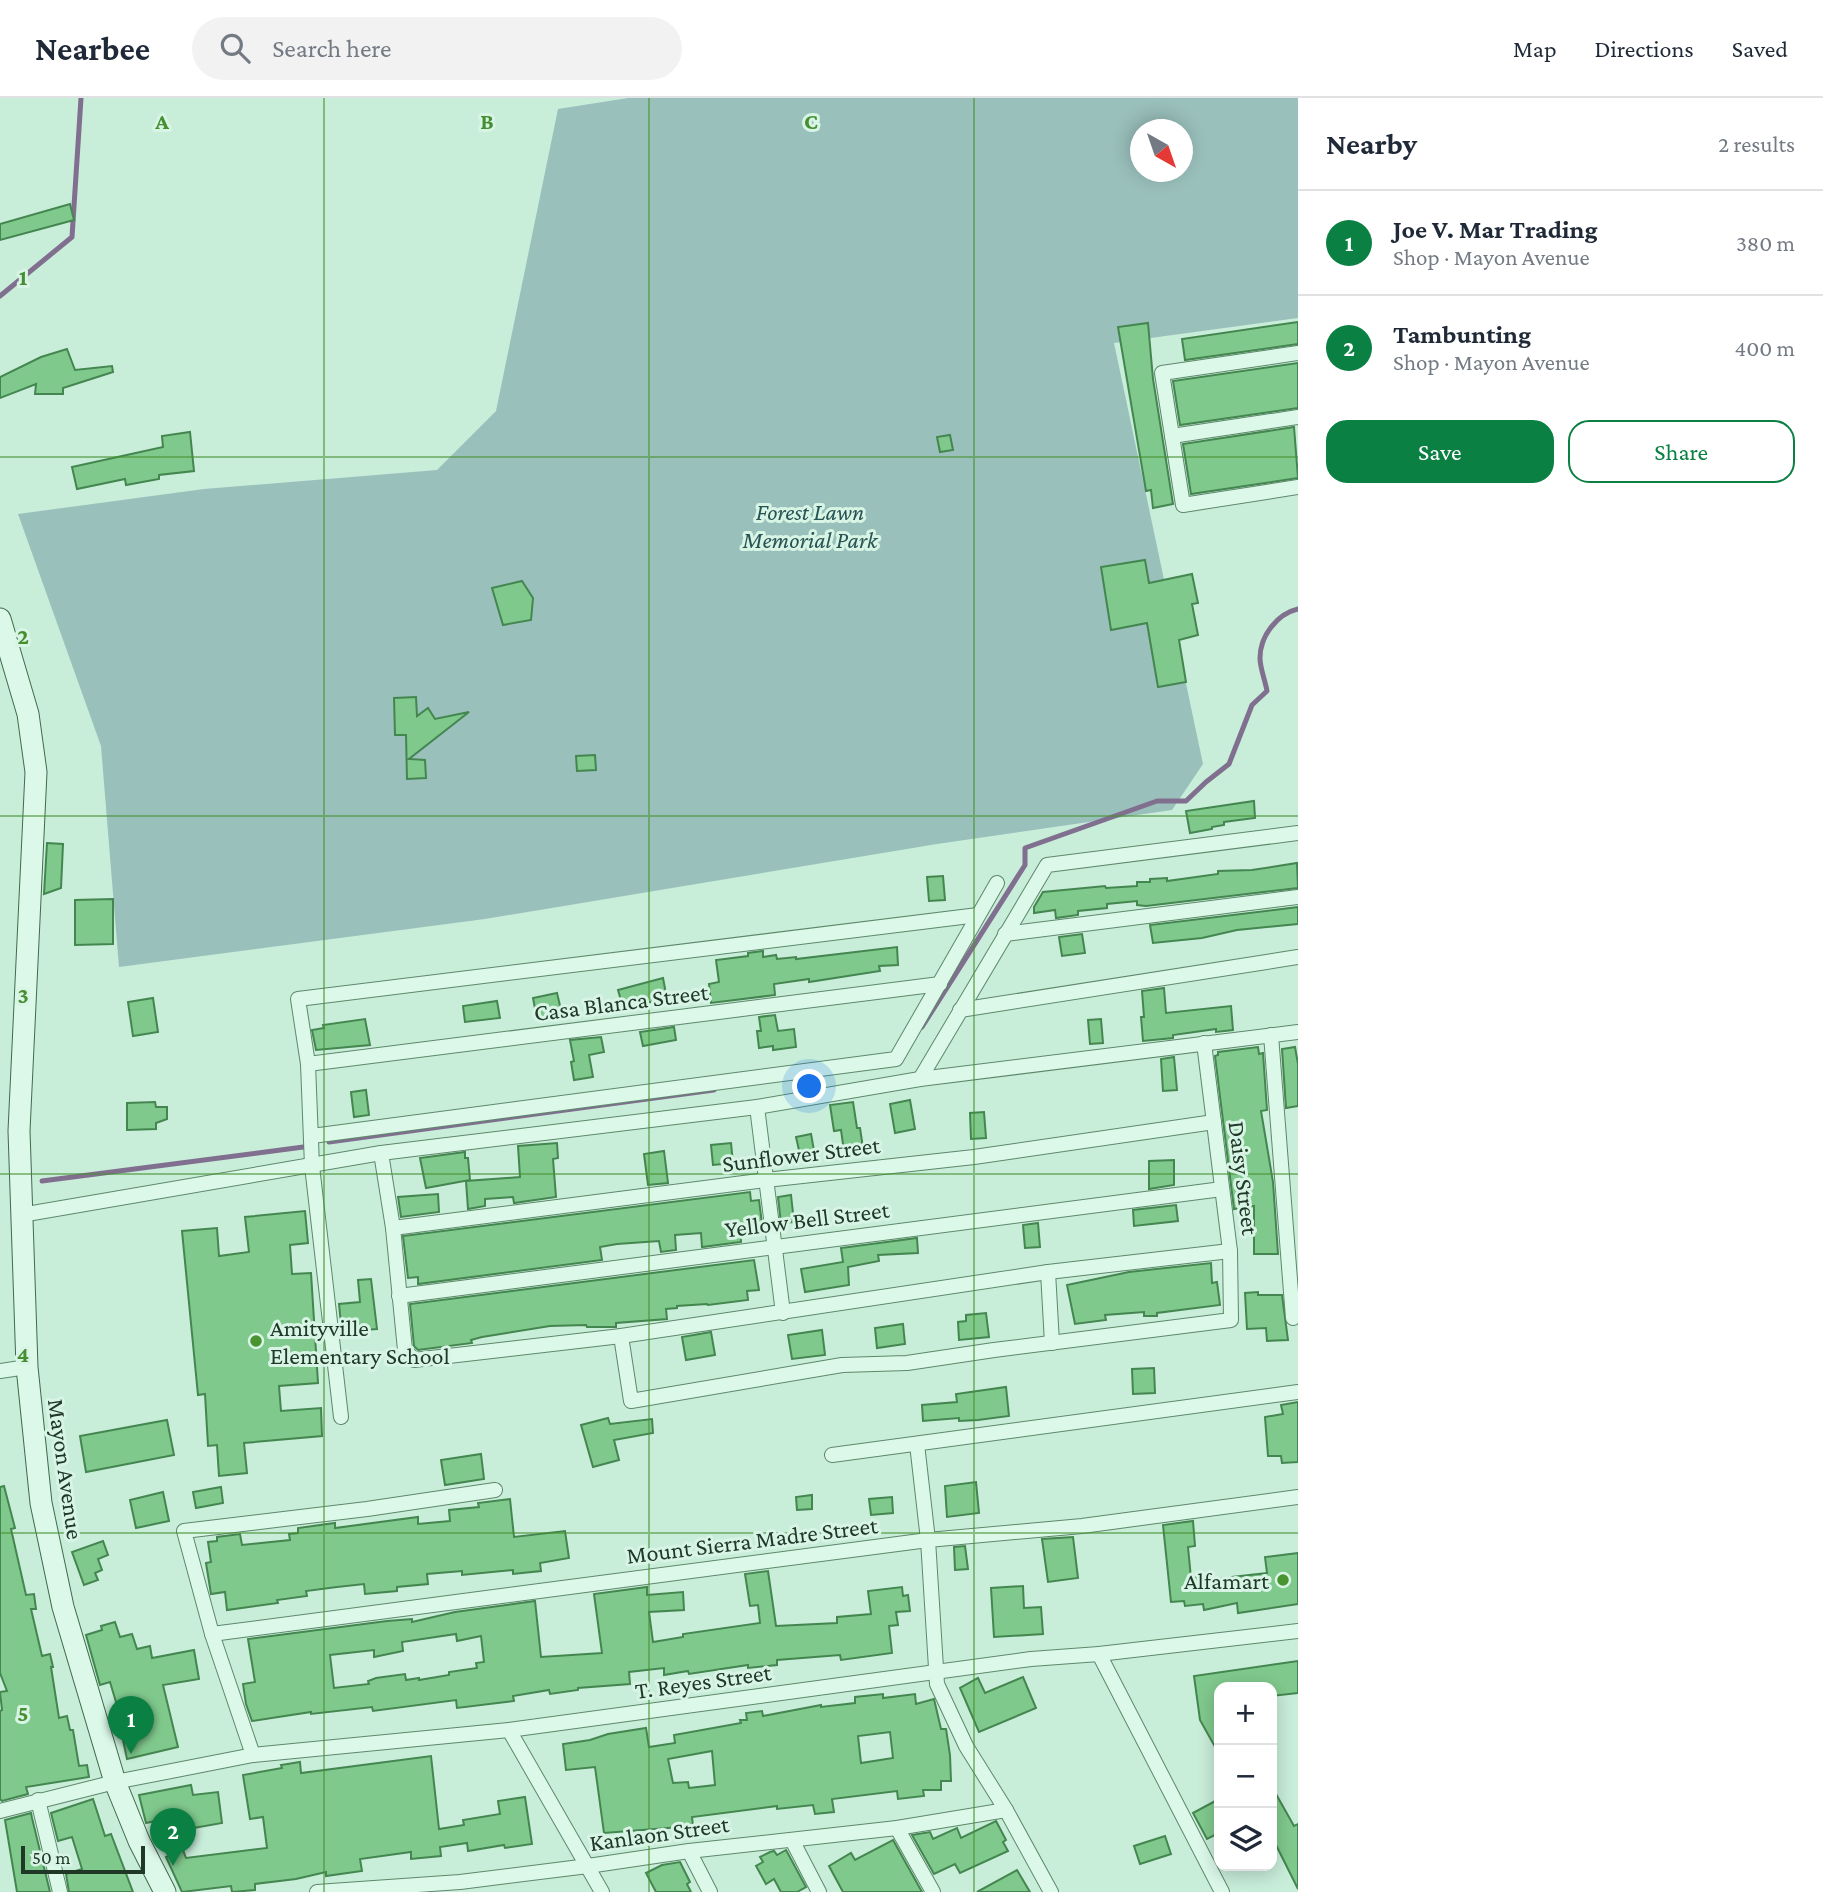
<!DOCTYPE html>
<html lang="en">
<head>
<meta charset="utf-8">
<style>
  :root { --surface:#fff; --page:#f2f2f3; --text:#1f2937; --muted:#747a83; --line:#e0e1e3; --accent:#0b8043 }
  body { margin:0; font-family:"Crimson Pro",serif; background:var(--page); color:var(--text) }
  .controls { position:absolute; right:21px; bottom:21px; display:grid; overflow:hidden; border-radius:14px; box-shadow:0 4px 18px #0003 }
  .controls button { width:63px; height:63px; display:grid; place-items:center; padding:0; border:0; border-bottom:2px solid var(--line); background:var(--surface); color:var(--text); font:35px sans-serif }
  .compass { position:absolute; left:1130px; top:21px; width:63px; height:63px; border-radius:50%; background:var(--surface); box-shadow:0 4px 18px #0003; rotate:140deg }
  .scale { position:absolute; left:21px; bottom:18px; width:124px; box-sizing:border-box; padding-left:7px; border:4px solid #203927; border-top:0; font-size:19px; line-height:24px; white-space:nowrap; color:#203927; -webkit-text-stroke:5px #d7f4e5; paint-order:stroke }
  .you { position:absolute; left:810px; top:989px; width:24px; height:24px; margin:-18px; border:5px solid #fff; border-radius:50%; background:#1a73e8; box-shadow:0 0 0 10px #1a73e833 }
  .badge { display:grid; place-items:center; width:46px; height:46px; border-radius:50%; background:var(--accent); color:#fff; font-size:23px; font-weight:700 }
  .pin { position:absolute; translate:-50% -58px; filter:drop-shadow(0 2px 4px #0008) }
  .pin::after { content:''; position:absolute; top:37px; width:24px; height:21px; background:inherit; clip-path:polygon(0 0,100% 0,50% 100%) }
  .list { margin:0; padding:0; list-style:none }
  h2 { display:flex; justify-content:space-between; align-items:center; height:91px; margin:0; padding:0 28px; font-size:30px }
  h2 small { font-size:23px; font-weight:400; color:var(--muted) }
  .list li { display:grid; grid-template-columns:46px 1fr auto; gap:21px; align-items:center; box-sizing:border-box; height:105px; padding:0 28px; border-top:2px solid var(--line) }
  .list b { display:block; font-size:26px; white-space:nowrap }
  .list p { margin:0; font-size:23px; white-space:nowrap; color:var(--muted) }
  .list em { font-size:23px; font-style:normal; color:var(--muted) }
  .actions { display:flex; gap:14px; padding:21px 28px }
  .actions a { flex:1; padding:16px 0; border:2px solid var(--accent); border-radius:21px; text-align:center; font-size:24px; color:var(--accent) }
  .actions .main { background:var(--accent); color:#fff }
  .icon { flex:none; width:38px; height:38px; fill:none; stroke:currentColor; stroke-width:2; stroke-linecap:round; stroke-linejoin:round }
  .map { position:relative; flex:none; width:1298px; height:1794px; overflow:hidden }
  header { display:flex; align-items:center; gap:42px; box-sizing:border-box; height:98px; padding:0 35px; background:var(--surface); border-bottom:2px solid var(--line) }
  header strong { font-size:33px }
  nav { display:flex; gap:38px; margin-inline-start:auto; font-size:24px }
  .search { width:490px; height:63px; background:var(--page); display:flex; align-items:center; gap:18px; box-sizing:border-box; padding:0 24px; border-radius:38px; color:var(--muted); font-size:26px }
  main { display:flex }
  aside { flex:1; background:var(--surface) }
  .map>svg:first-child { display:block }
  .cemetery { fill:#9ac0bc; fill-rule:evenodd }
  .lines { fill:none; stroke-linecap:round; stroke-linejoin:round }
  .stream { stroke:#806f8f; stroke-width:5 }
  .building { fill:#80c98d; stroke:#448650; stroke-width:2; fill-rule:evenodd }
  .street-casing { stroke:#5e886a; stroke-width:16 }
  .secondary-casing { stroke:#416a4c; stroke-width:23 }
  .street { stroke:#dbf8e9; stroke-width:14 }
  .secondary { stroke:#dbf8e9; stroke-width:21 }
  .grid { fill:none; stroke:#468f30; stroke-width:2; stroke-opacity:0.55 }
  .poi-dot { fill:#489430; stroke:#d7f4e5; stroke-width:2.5 }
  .labels { text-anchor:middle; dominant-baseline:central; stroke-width:6; stroke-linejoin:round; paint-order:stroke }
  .park-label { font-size:24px; font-style:italic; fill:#285354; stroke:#d7f4e5 }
  .street-label { font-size:24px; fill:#203927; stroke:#d7f4e5 }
  .poi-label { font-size:24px; fill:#203927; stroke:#d7f4e5; text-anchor:start }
  .grid-label { font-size:23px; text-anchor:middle; font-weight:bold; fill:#468f30; stroke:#d7f4e5; stroke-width:6; stroke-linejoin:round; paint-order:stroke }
</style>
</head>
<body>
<header>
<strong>Nearbee</strong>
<div class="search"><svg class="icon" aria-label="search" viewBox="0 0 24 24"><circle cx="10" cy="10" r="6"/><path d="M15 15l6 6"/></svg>Search here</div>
<nav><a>Map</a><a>Directions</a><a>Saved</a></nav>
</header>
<main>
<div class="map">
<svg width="1298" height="1794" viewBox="0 0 1298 1794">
  <rect width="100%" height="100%" fill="#c8edd9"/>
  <path class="cemetery" d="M628,0H1298V220L1114,245L1203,666L1172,712L937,746L485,821L119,869L101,648L18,416L204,391L437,372L496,313L558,11ZM1140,32H1182V74H1140Z"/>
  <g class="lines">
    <g class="stream">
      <polyline points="0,198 72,139 81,0"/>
      <path d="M922,929L1025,767V750L1157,703H1186L1206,684L1229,666L1252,607L1267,593C1265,582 1260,570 1260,560C1260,538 1277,516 1298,511"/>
      <polyline points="329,1044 714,992"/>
      <polyline points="42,1083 311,1048"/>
    </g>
  </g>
  <g class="building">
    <polygon points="70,106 74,122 0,142 0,126"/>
    <polygon points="1298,224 1298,246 1185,262 1182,241"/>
    <polygon points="1148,225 1153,281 1173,406 1153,410 1151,392 1146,393 1118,229"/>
    <polygon points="67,251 75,272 112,268 113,274 63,290 63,296 35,296 36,286 0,300 0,279 41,259"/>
    <polygon points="1298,265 1298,310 1180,327 1173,283"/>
    <polygon points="1294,329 1298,380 1191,396 1183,346"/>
    <polygon points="190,334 194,373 159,377 159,381 126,387 125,381 77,391 72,369 163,349 162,338"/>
    <polygon points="950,337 953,352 940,354 937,339"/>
    <polygon points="1145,462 1149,485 1192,476 1198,505 1192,506 1198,537 1179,542 1186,584 1158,589 1147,525 1111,532 1101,469"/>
    <polygon points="522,483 533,500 531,522 503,527 492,490"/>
    <polygon points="416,599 417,618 428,610 435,621 469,614 409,661 425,662 426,680 407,681 406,637 395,637 394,600"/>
    <polygon points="595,657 596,672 577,673 576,658"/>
    <polygon points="1254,703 1255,720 1224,724 1224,727 1212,729 1212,731 1190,735 1186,713"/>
    <polygon points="47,745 63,746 61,790 44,796"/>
    <polygon points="1297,765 1298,790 1146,808 1137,807 1137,803 1107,806 1107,810 1078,813 1078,817 1056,820 1055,812 1034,815 1034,809 1043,794 1105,788 1106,790 1137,788 1137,784 1150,784 1150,781 1167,780 1167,783 1218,776 1218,773 1252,772"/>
    <polygon points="943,778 945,802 929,803 927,779"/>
    <polygon points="113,801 113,846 75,847 75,802"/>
    <polygon points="1298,809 1298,826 1237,832 1202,840 1153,845 1150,827"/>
    <polygon points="1082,836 1085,855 1062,858 1059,839"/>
    <polygon points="897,849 898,867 879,868 880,873 809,884 809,881 774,886 775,897 711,905 709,886 719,884 716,862 748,858 748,855 763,853 763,859 776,857 777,861 796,859 796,861"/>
    <polygon points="663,880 667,901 635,907 634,903 622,906 618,892"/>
    <polygon points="1164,890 1166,915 1231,908 1233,932 1216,934 1216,931 1173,937 1173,940 1143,943 1141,919 1144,919 1142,893"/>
    <polygon points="557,895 562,916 537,921 533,900"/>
    <polygon points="153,900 158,934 133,938 128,904"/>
    <polygon points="497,903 500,920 465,924 463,908"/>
    <polygon points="775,917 778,933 794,931 796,949 773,952 773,948 759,950 757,933 761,933 759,919"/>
    <polygon points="365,921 370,947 316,952 312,932 324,930 323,927"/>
    <polygon points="1101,921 1103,945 1090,946 1088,922"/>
    <polygon points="674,929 676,942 643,948 640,934"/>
    <polygon points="601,939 604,954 589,957 593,979 574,982 571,964 574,963 570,942"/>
    <polygon points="1258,949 1259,956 1263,955 1267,1012 1261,1013 1273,1084 1278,1156 1254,1156 1254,1108 1234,1111 1215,958 1218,957 1218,954"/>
    <polygon points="1295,949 1298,966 1298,1008 1286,1010 1282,951"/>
    <polygon points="1174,959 1177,992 1163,993 1161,961"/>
    <polygon points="366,992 369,1017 354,1019 351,994"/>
    <polygon points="910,1002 915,1031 895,1035 890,1006"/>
    <polygon points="155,1004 156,1009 167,1009 167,1021 156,1025 156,1031 127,1032 127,1005"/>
    <polygon points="853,1004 857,1030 860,1030 863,1050 844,1053 841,1032 834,1033 830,1007"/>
    <polygon points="984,1014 986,1040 971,1041 970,1015"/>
    <polygon points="811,1036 815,1058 801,1061 796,1039"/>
    <polygon points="557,1045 558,1060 553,1061 556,1099 514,1105 513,1099 485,1101 485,1108 468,1111 466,1083 520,1079 518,1048"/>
    <polygon points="731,1045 733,1065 713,1067 711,1047"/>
    <polygon points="664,1053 668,1085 648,1087 644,1056"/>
    <polygon points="465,1054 465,1060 468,1060 470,1082 426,1090 420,1060"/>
    <polygon points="1174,1062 1174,1087 1149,1091 1149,1063"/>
    <polygon points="750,1094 751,1103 759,1102 762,1126 740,1129 741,1144 702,1149 701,1135 675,1137 676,1152 661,1154 659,1143 617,1146 600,1149 602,1162 418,1186 418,1179 408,1180 403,1138"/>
    <polygon points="438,1096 439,1114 401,1119 398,1099"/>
    <polygon points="791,1097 794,1124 781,1125 778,1099"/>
    <polygon points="1176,1107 1178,1123 1134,1128 1133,1112"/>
    <polygon points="305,1113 308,1145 290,1147 292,1176 311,1175 318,1285 279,1288 281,1313 321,1310 322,1338 244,1345 247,1375 219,1378 217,1347 208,1348 205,1296 198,1297 182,1133 217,1130 219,1158 249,1154 245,1119"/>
    <polygon points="1038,1125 1040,1149 1025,1150 1023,1127"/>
    <polygon points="917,1140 918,1155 878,1157 879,1163 848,1169 849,1187 805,1194 801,1171 843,1164 841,1150"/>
    <polygon points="754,1162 759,1192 747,1193 748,1202 708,1207 707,1206 677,1208 677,1210 666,1211 667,1221 616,1225 616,1229 587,1229 586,1227 550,1228 482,1239 471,1242 472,1245 418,1252 414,1248 410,1206"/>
    <polygon points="1211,1165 1212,1185 1217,1184 1220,1207 1157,1215 1157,1218 1144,1218 1144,1214 1105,1217 1106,1222 1075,1226 1067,1187 1129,1174"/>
    <polygon points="371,1181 377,1231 363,1232 362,1227 341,1226 339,1206 360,1204 358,1182"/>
    <polygon points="1258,1194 1258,1197 1282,1197 1288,1242 1267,1243 1266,1230 1247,1231 1245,1195"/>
    <polygon points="986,1215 989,1239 959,1242 958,1224 966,1223 966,1217"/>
    <polygon points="903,1226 905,1246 877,1250 875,1230"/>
    <polygon points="822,1232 825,1257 792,1261 788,1237"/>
    <polygon points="711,1234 715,1257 686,1262 682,1239"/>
    <polygon points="1154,1270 1155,1295 1133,1296 1132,1271"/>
    <polygon points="1006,1289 1009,1318 978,1322 959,1323 959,1320 923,1323 922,1307 957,1304 956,1296"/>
    <polygon points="1298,1304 1298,1364 1282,1365 1281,1358 1268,1358 1265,1319 1283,1316 1281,1307"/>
    <polygon points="608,1320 610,1326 652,1321 653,1335 614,1342 619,1362 593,1369 581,1327"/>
    <polygon points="167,1322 174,1357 86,1374 80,1338"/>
    <polygon points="481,1356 484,1381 445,1387 441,1362"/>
    <polygon points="976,1384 979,1415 947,1419 945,1388"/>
    <polygon points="4,1388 15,1430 11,1431 26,1497 34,1496 36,1511 31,1511 42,1558 50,1556 53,1569 51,1569 59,1620 67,1618 70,1632 73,1632 79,1668 87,1667 89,1679 26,1689 28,1696 2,1703 0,1701 0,1613 2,1612 0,1594 7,1593 0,1575 0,1389"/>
    <polygon points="221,1389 223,1405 196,1410 193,1394"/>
    <polygon points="163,1394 169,1423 136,1430 130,1402"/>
    <polygon points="812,1397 812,1411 797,1412 796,1399"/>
    <polygon points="892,1399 893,1415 871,1417 869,1401"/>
    <polygon points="510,1401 514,1439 565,1433 569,1460 540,1465 541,1473 513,1476 513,1472 462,1477 462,1473 427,1476 428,1486 397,1489 397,1493 365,1496 364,1486 337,1489 306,1493 307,1498 277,1502 278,1505 227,1512 225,1494 211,1496 206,1465 211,1464 208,1444 217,1443 217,1439 240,1436 242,1447 290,1442 289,1436 298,1435 298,1430 335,1425 335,1430 418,1419 418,1426 450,1423 449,1412 479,1409 478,1405"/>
    <polygon points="1193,1423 1195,1448 1188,1449 1191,1480 1213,1476 1214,1481 1267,1475 1265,1459 1298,1455 1298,1506 1238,1515 1237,1505 1204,1512 1203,1506 1185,1508 1184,1503 1171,1504 1163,1427"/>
    <polygon points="1073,1439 1078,1480 1048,1484 1042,1441"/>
    <polygon points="103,1443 108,1457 98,1461 102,1472 95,1475 98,1482 84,1487 72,1454"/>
    <polygon points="965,1448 968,1471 955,1472 954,1449"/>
    <path d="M768,1473L776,1528L837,1525V1519L871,1516L868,1493L902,1489L903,1498L908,1497L910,1513L896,1514L898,1527L889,1528L892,1555L841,1562L840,1557L777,1562V1567L748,1570V1567L689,1576L688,1573L664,1577V1570L629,1574L630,1586L578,1590V1592L550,1596L549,1592L513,1598L514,1603L457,1610L456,1602L373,1613L372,1609L311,1616V1614L252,1623L246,1606L243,1586L255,1584L248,1541L387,1523L412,1521V1524L455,1514L535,1503L541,1559L602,1555L594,1496L647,1489V1497L683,1494L684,1512L649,1514L653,1544L683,1539V1536L760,1525L758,1507L750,1508L745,1476ZM456,1536L457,1543L481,1538L484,1564L476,1565L477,1570L449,1574V1577L419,1582V1580L406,1582L405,1576L376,1580L368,1583L369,1586L334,1590L330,1557L374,1552V1559L403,1553L402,1544Z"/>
    <polygon points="1023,1488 1024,1510 1041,1509 1043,1536 994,1539 991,1490"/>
    <polygon points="115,1524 120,1539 132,1536 137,1551 150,1548 152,1560 194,1552 199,1581 163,1587 178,1649 127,1661 123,1642 133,1639 127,1612 119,1614 110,1584 100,1587 86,1537 102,1532 101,1528"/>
    <polygon points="1298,1563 1298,1595 1272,1598 1272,1589 1219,1589 1219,1656 1200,1622 1194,1578"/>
    <polygon points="1023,1579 1036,1610 979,1634 960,1590 978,1580 985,1595"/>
    <path d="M883,1596V1600L915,1596L916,1606L934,1601L941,1631H946L950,1657L951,1683H941V1692H923L924,1698L898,1701L897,1693L832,1701L834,1714L815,1716L813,1707L777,1711V1708L692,1719L693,1728L604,1735L595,1669L566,1672L563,1646L590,1642L608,1636L646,1630L649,1649L675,1645L674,1637L741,1625L740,1622H747L746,1615L762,1613L763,1618L821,1607V1609L855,1605V1599ZM890,1634L893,1660L861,1665L858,1638ZM712,1653L715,1687L689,1690L688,1684L673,1685L668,1661Z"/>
    <polygon points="431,1658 439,1731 464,1727 463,1722 500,1716 498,1703 525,1699 532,1746 505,1750 504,1747 468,1753 467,1745 440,1749 441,1758 411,1761 411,1754 360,1761 362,1773 326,1778 326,1774 296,1781 255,1786 255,1792 232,1794 231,1788 182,1794 166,1759 183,1752 186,1760 267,1750 263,1719 250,1721 243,1677 282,1670 281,1667 300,1664 301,1675"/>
    <polygon points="191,1687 193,1697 218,1694 222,1725 171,1734 169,1720 146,1725 139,1697"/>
    <polygon points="1272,1689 1294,1728 1298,1726 1298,1791 1272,1739"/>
    <polygon points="93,1701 105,1738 111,1736 133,1794 69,1794 66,1776 82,1771 72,1739 58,1743 51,1715"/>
    <polygon points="1219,1701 1219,1735 1207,1741 1193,1715"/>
    <polygon points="31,1715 32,1720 50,1794 17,1794 5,1722"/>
    <polygon points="996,1723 1006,1742 1003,1744 1008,1753 960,1775 955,1766 934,1776 912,1737 930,1734 933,1741 957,1730 961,1740"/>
    <polygon points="1165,1738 1171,1756 1140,1766 1134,1748"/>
    <polygon points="893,1742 922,1794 843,1794 829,1768 851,1755 855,1762"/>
    <polygon points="786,1752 806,1789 797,1794 781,1794 774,1781 766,1786 756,1768 763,1764 760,1759 770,1754 774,1753 777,1757"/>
    <polygon points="680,1764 690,1784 687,1786 691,1794 656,1794 646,1775 662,1767"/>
    <polygon points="1017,1772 1030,1794 977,1794"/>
  </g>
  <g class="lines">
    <defs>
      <g id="street">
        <polyline points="1298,255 1162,275 1183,407 1298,389"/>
        <polyline points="1172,338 1298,319"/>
        <polyline points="1005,836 1298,799"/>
        <polyline points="960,912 1298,859"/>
        <polyline points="1271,937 1293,1220"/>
        <polyline points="308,966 940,886"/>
        <polyline points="920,981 1047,767 1298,735"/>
        <polyline points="757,1009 783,1215"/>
        <polyline points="312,1038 896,961 997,785"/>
        <polyline points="381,1055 393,1130 405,1252 414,1262 621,1238 1048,1174 1230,1153"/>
        <polyline points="21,1117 381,1055 757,1009 920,981 1298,934"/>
        <polyline points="393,1130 766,1082 974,1059 1214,1024"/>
        <polyline points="1048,1174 1052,1245"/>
        <polyline points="399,1198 1222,1091"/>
        <polyline points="621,1238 631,1303 842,1267 907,1265 994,1252 1231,1222 1230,1153 1204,945"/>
        <polyline points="0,1273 27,1269"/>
        <polyline points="341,1319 312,1068 308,966 298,901 978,817"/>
        <polyline points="917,1346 928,1442 937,1586 966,1648 1006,1712 1051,1794"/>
        <polyline points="832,1357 1298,1294"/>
        <polyline points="212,1536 928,1442 1082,1428 1298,1399"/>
        <polyline points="1099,1556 1222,1794"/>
        <polyline points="509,1632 602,1794"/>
        <polyline points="253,1657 212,1536 184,1433 367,1411 495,1392"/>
        <polyline points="38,1702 60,1794"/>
        <polyline points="0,1713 115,1684 253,1657 509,1632 1031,1561 1099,1556 1298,1533"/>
        <polyline points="897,1730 933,1794"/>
        <polyline points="792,1742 819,1794"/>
        <polyline points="689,1753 710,1794"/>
        <polyline points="317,1794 460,1784 588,1768 689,1753 897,1730 1006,1712"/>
      </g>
      <polyline id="secondary" points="0,521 28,616 36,674 19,1033 27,1269 41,1405 63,1509 115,1684 139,1743 165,1794"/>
    </defs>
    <use href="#street" class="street-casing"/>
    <use href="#secondary" class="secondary-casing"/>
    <use href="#street" class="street"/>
    <use href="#secondary" class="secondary"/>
  </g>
  <path class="grid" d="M324,0V1794M649,0V1794M974,0V1794M0,359H1298M0,718H1298M0,1076H1298M0,1435H1298"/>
  <g class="poi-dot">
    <circle cx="256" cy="1243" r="7"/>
    <circle cx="1283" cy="1482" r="7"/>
  </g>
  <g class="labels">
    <g class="park-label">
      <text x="810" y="413">Forest Lawn<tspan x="810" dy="28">Memorial Park</tspan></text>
    </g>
    <g class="street-label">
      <text transform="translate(621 904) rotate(-7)">Casa Blanca Street</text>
      <text transform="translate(801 1056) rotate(-7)">Sunflower Street</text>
      <text transform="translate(1244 1080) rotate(83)">Daisy Street</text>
      <text transform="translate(807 1121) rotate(-7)">Yellow Bell Street</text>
      <text transform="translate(66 1371) rotate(82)">Mayon Avenue</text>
      <text transform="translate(752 1442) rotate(-7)">Mount Sierra Madre Street</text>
      <text transform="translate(703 1583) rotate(-8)">T. Reyes Street</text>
      <text transform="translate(659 1735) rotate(-8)">Kanlaon Street</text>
    </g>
    <g class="poi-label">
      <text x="270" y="1229">Amityville<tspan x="270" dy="28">Elementary School</tspan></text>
      <text x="1269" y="1482" text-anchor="end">Alfamart</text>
    </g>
  </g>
  <g class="grid-label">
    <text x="162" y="31">A</text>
    <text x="487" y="31">B</text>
    <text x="811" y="31">C</text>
    <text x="23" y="187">1</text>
    <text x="23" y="546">2</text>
    <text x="23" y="905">3</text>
    <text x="23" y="1264">4</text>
    <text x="23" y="1623">5</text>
  </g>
</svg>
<div class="controls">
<button>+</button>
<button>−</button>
<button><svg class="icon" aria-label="layers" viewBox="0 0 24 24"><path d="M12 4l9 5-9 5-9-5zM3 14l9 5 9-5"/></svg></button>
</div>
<svg class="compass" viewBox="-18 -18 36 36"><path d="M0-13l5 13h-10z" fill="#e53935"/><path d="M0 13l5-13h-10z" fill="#747a83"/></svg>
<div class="scale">50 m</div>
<div class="you"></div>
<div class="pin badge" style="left:131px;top:1656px">1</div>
<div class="pin badge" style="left:173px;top:1768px">2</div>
</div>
<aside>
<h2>Nearby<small>2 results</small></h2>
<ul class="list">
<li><span class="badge">1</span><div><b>Joe V. Mar Trading</b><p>Shop · Mayon Avenue</p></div><em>380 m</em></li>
<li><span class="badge">2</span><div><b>Tambunting</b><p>Shop · Mayon Avenue</p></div><em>400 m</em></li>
</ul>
<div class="actions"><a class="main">Save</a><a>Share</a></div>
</aside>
</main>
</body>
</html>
